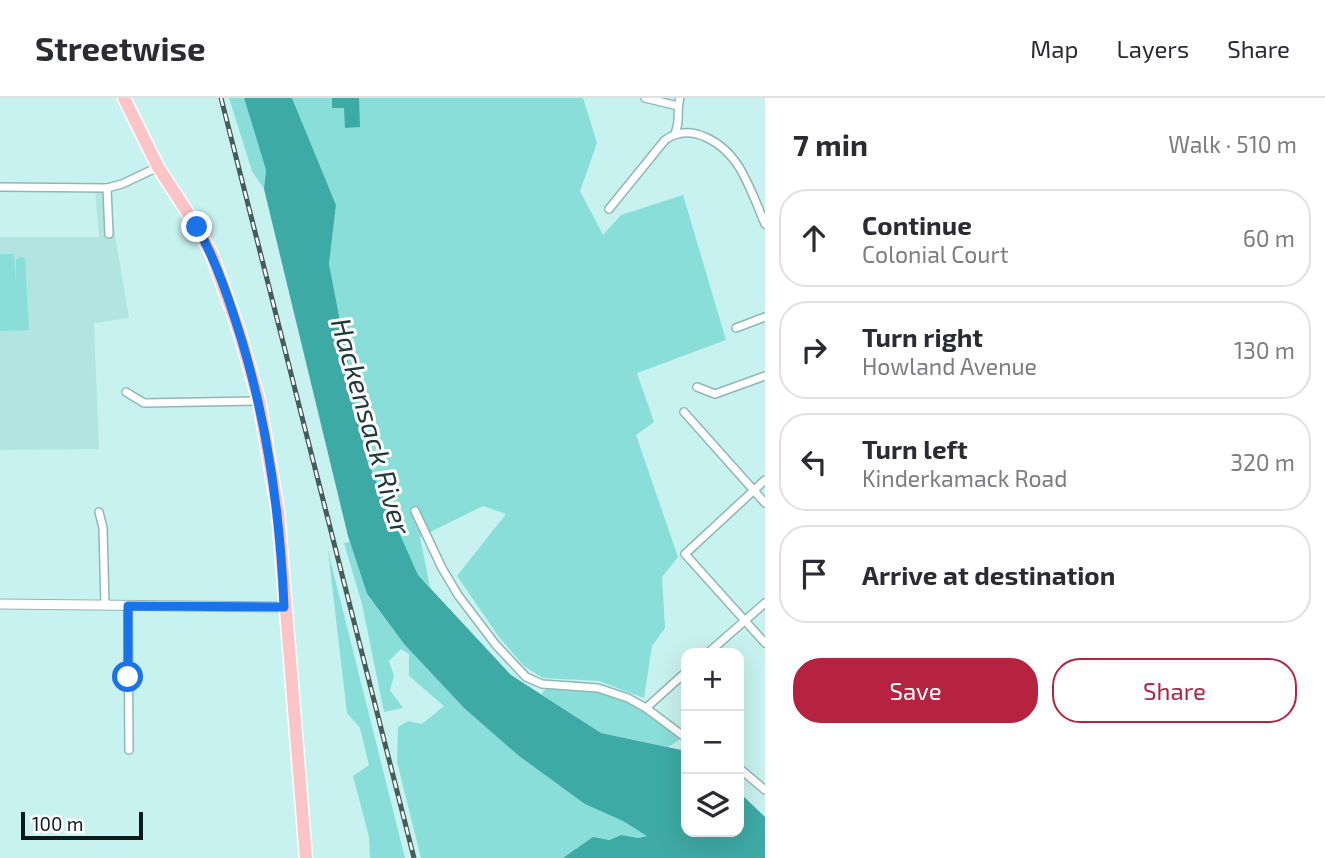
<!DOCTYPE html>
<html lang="en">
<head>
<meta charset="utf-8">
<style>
  :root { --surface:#fff; --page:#f2f2f3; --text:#2b2b33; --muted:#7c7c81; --line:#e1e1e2; --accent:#b52340 }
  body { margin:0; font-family:"Exo 2",sans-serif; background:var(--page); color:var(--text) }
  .controls { position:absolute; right:21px; bottom:21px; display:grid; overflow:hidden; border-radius:14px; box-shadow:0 7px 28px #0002 }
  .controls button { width:63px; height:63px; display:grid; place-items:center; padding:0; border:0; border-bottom:2px solid var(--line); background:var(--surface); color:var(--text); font:35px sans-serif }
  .scale { position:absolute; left:21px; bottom:18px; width:122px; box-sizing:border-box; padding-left:7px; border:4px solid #0b1b1a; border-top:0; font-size:19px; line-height:24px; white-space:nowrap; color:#0b1b1a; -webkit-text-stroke:5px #fff; paint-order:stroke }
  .stop { position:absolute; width:21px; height:21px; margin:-16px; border:5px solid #1a73e8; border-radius:50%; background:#fff }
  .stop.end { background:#1a73e8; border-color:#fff; box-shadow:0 2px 7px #0008 }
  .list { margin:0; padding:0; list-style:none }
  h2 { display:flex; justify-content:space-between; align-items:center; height:91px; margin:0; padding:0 28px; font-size:30px }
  h2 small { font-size:23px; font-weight:400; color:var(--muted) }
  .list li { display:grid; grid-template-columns:46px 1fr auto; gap:21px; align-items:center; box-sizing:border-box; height:98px; margin:0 14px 14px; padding:0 14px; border:2px solid var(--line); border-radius:28px }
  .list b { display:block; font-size:26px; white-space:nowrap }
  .list p { margin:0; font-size:23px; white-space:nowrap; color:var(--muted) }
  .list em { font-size:23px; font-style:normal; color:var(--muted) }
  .actions { display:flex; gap:14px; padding:21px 28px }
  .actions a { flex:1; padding:16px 0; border:2px solid var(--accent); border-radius:28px; text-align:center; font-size:24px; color:var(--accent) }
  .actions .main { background:var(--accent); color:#fff }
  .icon { flex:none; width:38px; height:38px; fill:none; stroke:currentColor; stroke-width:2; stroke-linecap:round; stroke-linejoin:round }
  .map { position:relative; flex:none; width:765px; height:760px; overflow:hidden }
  header { display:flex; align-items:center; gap:42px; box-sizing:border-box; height:98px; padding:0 35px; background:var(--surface); border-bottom:2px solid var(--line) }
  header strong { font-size:33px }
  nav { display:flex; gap:38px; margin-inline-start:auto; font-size:24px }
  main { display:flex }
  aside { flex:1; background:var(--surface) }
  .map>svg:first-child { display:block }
  .built { fill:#b2e5e2 }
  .green { fill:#89deda }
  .water { fill:#3eaaa6 }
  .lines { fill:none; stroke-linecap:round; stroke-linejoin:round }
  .minor-casing { stroke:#90b7b5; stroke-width:10 }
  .tertiary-casing { stroke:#90b7b5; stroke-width:11 }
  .primary-casing { stroke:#fff; stroke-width:15 }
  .minor { stroke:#fff; stroke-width:7 }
  .tertiary { stroke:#fff; stroke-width:9 }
  .primary { stroke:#fbc4c7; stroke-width:12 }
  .rail-casing { stroke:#455c5b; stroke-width:5 }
  .rail { stroke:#fff; stroke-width:2.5; stroke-dasharray:8; stroke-linecap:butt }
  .route { stroke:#1a73e8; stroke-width:9 }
  .labels { text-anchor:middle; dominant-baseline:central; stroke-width:6; stroke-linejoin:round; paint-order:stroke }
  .water-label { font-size:28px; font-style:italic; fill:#223a39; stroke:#fff }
</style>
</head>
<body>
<header>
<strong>Streetwise</strong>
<nav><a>Map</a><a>Layers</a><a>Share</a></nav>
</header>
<main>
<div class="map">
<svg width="765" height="760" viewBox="0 0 765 760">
  <rect width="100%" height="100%" fill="#c8f2ef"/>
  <polygon class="built" points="107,90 129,220 94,225 99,351 0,352 0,139 99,139 95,91"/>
  <g class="green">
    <polygon points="229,0 244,0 266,72 264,91 252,73"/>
    <polygon points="292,0 583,0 597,45 580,93 603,137 621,117 683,97 726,242 637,275 654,324 636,337 678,459 662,479 665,530 652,548 644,600 599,583 543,580 524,568 499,539 457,478 506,416 483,408 420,439 430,489 418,477 367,362 329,166 336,107"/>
    <polygon points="0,156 14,156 16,184 16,162 20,159 25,160 29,232 0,233"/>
    <polygon points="350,444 367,497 404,546 464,610 519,658 585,705 623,723 648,738 639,740 621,737 575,753 563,760 421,760 397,664 398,629 408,623 422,626 444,608 409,578 409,556 401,551 389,563 394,578 390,592 403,610 384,614 362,506 344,445"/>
    <polygon points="328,453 405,760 370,760 369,739 353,678 369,667 360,630 347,615"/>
    <polygon points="549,588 611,597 638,607 680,641 668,649 601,635 541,596"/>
  </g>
  <g class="water">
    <polygon points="244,0 292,0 336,107 329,166 367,362 418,477 511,577 601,635 686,653 686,734 739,734 739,694 765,719 765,760 563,760 593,739 609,742 621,737 639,740 647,738 623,723 585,706 519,658 464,610 404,546 367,496 348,438 264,91 266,72"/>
    <polygon points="332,0 359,0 360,29 345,30 344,10 332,10"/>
  </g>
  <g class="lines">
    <defs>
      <g id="minor">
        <polyline points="645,0 678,8"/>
        <path d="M675,35C681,23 676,12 680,0"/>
        <polyline points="0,89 107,90 122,86 158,69"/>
        <polyline points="107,90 109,136"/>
        <path d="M609,111L665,42C691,23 724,45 739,69C750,87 757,107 765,126"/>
        <polyline points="736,230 765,219"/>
        <polyline points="697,289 715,296 765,278"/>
        <polyline points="126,294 144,305 259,303"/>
        <polyline points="684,314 765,405"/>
        <polyline points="765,382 685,456 765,545"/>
        <polyline points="415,413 442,470 458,497 496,547 526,579 542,586 598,590 628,600 646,610 686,640"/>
        <polyline points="99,414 103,430 105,507"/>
        <polyline points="128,508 129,652"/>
        <polyline points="708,555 765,505"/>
        <polyline points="646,610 686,574"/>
        <polyline points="739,670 765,692"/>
      </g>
      <polyline id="tertiary" points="0,506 284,509"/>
      <polyline id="primary" points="124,0 158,69 197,129 212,157 239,233 259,303 278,413 306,760"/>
    </defs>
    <use href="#minor" class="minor-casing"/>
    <use href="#tertiary" class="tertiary-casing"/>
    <use href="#primary" class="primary-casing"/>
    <use href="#minor" class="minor"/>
    <use href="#tertiary" class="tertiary"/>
    <use href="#primary" class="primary"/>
    <defs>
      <polyline id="rail" points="221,0 414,760"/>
    </defs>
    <use href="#rail" class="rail-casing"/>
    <use href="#rail" class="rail"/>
  </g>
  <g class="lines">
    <path class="route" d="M128,579V508L284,509C280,409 266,313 234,218C224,187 213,157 197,129"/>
  </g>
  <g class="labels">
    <g class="water-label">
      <text transform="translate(372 328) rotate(74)">Hackensack River</text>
    </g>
  </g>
</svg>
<div class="controls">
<button>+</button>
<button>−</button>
<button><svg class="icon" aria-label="layers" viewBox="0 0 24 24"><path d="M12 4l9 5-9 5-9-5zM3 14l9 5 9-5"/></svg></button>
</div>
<div class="scale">100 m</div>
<div class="stop" style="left:128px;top:579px"></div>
<div class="stop end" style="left:197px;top:129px"></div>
</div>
<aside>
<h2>7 min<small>Walk · 510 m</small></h2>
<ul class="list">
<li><svg class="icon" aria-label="ahead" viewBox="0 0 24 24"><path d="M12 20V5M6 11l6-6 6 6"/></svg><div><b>Continue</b><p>Colonial Court</p></div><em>60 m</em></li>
<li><svg class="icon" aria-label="right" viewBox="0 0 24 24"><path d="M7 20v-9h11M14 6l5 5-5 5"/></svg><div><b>Turn right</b><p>Howland Avenue</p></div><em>130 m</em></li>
<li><svg class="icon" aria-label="left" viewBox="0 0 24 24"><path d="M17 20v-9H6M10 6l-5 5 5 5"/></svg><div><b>Turn left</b><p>Kinderkamack Road</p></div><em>320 m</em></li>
<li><svg class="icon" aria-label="arrive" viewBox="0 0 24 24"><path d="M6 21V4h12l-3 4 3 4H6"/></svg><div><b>Arrive at destination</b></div></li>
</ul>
<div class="actions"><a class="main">Save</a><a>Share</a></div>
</aside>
</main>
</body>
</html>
